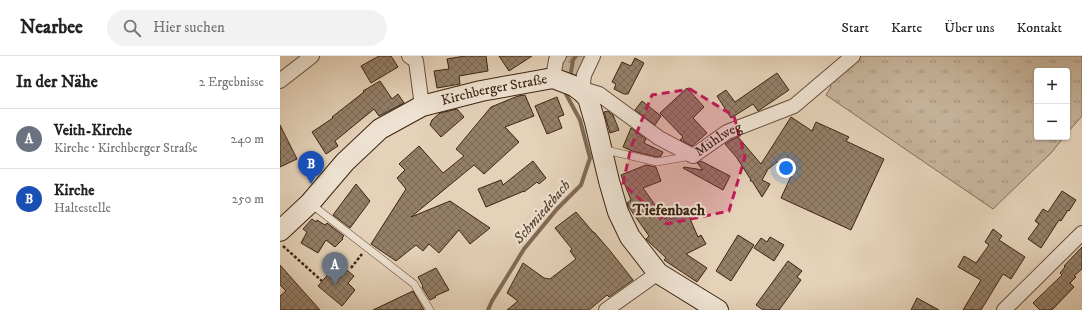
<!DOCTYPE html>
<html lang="de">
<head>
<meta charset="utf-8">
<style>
  :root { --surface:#fff; --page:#f2f2f2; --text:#222; --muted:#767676; --line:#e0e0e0; --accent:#8f2418 }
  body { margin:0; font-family:"IM FELL DW Pica",serif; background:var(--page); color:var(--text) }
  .controls { position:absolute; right:12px; top:12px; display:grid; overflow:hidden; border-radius:4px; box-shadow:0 1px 3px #0004 }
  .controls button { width:36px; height:36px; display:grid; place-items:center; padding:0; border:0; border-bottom:1px solid var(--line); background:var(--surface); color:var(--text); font:20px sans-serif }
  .you { position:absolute; left:506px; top:112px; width:14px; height:14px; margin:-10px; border:3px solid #fff; border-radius:50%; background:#1a73e8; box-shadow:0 0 0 6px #1a73e833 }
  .badge { display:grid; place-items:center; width:26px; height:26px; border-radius:50%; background:var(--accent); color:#fff; font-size:13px; font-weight:700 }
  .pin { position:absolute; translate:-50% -33px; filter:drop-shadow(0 1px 2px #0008) }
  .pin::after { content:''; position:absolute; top:21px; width:14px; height:12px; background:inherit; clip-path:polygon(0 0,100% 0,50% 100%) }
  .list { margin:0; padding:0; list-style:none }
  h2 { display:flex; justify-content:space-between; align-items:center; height:52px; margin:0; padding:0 16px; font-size:17px }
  h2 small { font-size:13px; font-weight:400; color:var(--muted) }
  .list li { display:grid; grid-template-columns:26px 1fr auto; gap:12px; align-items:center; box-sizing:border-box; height:60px; padding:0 16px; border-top:1px solid var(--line) }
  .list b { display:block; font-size:15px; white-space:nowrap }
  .list p { margin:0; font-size:13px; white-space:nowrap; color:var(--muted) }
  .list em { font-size:13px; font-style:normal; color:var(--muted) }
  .icon { flex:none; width:22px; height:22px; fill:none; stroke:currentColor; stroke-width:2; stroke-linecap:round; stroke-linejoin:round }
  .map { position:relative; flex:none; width:802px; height:254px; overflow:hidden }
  header { display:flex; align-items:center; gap:24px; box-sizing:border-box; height:56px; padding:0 20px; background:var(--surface); border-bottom:1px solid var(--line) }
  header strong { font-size:19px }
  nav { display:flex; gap:22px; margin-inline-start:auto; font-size:14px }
  .search { width:280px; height:36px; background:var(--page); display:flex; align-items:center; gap:10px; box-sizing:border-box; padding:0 14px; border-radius:22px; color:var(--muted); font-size:15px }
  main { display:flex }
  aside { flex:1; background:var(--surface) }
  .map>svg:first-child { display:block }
  .grass { fill:url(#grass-tufts); stroke:#826d58 }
  .forest { fill:url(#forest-firs); stroke:#826d58 }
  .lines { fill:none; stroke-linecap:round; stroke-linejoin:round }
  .stream { stroke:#806954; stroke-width:4 }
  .building { fill:url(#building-cross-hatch); stroke:#3d2512 }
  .service-casing { stroke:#67503c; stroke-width:8 }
  .minor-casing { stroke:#67503c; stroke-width:16 }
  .secondary-casing { stroke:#3d2512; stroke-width:22 }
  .path { stroke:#3d2512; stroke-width:2.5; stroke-dasharray:3 2; stroke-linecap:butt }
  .service { stroke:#eee2d2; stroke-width:7 }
  .minor { stroke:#eee2d2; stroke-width:14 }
  .secondary { stroke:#eee2d2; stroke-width:20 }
  .marked { fill:#c2185b; fill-opacity:0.2; stroke:#c2185b; stroke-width:3; stroke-dasharray:8 5; stroke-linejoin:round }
  .labels { text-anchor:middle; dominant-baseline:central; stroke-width:4; stroke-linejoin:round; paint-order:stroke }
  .street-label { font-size:14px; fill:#3d2512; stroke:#eee2d2 }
  .water-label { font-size:15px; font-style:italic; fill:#5e4733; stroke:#eee2d2 }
  .quarter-label { font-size:16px; font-weight:bold; fill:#3d2512; stroke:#eee2d2 }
</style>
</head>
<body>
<header>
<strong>Nearbee</strong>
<div class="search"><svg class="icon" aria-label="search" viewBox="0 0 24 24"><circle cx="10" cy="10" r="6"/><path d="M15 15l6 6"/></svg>Hier suchen</div>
<nav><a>Start</a><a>Karte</a><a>Über uns</a><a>Kontakt</a></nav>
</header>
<main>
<aside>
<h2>In der Nähe<small>2 Ergebnisse</small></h2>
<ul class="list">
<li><span class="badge" style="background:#6b7280">A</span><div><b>Veith-Kirche</b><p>Kirche · Kirchberger Straße</p></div><em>240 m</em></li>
<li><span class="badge" style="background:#1a4fb4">B</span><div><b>Kirche</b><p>Haltestelle</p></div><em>250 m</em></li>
</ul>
</aside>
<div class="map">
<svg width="802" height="254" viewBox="0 0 802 254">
  <defs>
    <pattern id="grass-tufts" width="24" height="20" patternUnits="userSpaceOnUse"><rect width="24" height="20" fill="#c8b59d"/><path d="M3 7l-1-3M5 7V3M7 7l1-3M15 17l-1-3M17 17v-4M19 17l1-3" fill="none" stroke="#a4937f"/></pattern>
    <pattern id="forest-firs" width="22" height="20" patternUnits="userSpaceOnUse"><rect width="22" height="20" fill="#c8b59d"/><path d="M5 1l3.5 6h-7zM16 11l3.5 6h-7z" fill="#a4937f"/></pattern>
    <pattern id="building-cross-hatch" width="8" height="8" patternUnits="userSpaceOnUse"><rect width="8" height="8" fill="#947f69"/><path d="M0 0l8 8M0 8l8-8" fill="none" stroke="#7a6855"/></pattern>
  </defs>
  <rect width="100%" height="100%" fill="#e5d2b9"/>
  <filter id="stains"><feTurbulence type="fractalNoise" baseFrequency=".005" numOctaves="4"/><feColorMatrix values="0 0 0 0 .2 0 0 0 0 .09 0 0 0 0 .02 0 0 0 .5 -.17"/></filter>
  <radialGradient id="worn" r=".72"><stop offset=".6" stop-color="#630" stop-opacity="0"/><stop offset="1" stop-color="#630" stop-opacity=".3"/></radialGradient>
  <polygon class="grass" points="577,0 802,0 802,60 787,77 787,15 757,15 757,81 784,81 771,97 713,153 546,39 551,31 548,24"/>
  <polygon class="forest" points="286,0 306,0 296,19 280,14"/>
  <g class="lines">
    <g class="stream">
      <polyline points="290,22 293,4 296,0"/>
      <polyline points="208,254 212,245 244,193 277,153 301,129 310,102 300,64 286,38 287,32"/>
    </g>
  </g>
  <g class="building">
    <polygon points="99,0 111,0 118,11 91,27 81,10"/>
    <polygon points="185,0 206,0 208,15 179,20 180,28 157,32 154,15 169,13 167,3"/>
    <polygon points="219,0 252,0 229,15"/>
    <polygon points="355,2 364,7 348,38 344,38 334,33 336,28 332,26 342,6 351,10"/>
    <polygon points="497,17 509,34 478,55 473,48 451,62 437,40 446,34 455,46"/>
    <polygon points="100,25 112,43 118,38 124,47 99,60 94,53 55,85 58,90 46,98 32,76 53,62 52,61 84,36 83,35"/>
    <polygon points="407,32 424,51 413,62 427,77 412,90 400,84 403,81 380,57"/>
    <polygon points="245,39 254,60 225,71 239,86 204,118 194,109 131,161 170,145 210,172 190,188 179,174 159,197 149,188 143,195 136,189 116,205 91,188 126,133 117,122 125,114 119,108 139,90 163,117 184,100 176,93 211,51 238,40"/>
    <polygon points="277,41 284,59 278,61 282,72 267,78 255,50"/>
    <polygon points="362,45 381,60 375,69 355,54"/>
    <polygon points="177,53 184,61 161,81 150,69 152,64 160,57"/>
    <polygon points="328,55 333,59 339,74 330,77 324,56"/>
    <polygon points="511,61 532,75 536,66 569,81 566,85 604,103 571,174 501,142 513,116 497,106 487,114 487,115 482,124 490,128 482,141 472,125 470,125 471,124 457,102 445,88 451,84 458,81 481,108"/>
    <polygon points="0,69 17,103 0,111"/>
    <polygon points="351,72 366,83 364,87 383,96 381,100 377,101 352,95 343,91"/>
    <polygon points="253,105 266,122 259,128 257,126 244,136 244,135 206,151 198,133 221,124 223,129"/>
    <polygon points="421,105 450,120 443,134 403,112 404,111 423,114 417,107"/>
    <polygon points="366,109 376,111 381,125 363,132 385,163 388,160 391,163 407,156 418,181 421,179 426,188 406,198 427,212 417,226 384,204 386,202 366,183 369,180 348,150 347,147 351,144 341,119"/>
    <polygon points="76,128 90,145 70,172 53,159"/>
    <polygon points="782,135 796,144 789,155 788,154 781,165 779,164 761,192 748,183 759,168 755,165 763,153 768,156"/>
    <polygon points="296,156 313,176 314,176 331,196 353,224 329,241 327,239 309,254 227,254 238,245 227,237 243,207 264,222 270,223 296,203 290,195 292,193 275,172"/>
    <polygon points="32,163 36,166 37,164 45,169 47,167 64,180 62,182 63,183 55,191 46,184 38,197 21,187 27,176 23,173"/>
    <polygon points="713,173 722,180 719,184 745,201 731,223 723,218 701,254 683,254 701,224 678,211 684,200 696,207 709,189 705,186"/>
    <polygon points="458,179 474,189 451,225 436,215"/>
    <polygon points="490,181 504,189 494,205 474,192 481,182 487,186"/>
    <polygon points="802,191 802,213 794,220 796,221 790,227 794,231 772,254 760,254 753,247 782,219 780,217 785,211 784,210"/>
    <polygon points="508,205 522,215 517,221 521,224 499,254 483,254 476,249"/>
    <polygon points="58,207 74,220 68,227 75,234 62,250 38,230"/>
    <polygon points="0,209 15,226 40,254 0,254 0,240 6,235 0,229"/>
    <polygon points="156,212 169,234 155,240 156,241 150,244 142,231 143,230 138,221"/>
    <polygon points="133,235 144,254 93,254"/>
    <polygon points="637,242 659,254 631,254"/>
  </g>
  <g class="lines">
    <defs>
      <g id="service">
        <polyline points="323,95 330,95 377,106 411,100"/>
        <polyline points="31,148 134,228 150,254"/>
      </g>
      <g id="minor">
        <polyline points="129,0 136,5 142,50"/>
        <path id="s1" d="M313,0L304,19L302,36L309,35L319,38L379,82L413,100L447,76L514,50L573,0"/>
        <polyline points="273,22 276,4 279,0"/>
        <polyline points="0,25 32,0"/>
        <polyline points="326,254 378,217"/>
        <polyline points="724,254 802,177"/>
      </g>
      <g id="secondary">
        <path id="s2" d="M0,175L30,147L65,106L100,73L142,50L201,35L273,22L294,30L302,36L308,42L315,66L329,125L338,156L350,181L378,217L438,254"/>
      </g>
    </defs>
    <use href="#service" class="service-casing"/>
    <use href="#minor" class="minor-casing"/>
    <use href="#secondary" class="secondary-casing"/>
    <g class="path">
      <polyline points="3,190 42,225"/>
      <polyline points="71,212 82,198"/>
    </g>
    <use href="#service" class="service"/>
    <use href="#minor" class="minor"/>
    <use href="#secondary" class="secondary"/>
  </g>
  <path class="marked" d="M410,33L454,60L465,101L449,155L387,168L343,128L351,91L372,39Z"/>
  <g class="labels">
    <g class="street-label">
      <text stroke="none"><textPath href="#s2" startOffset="265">Kirchberger Straße</textPath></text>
      <text stroke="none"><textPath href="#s1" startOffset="199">Mühlweg</textPath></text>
    </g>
    <g class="water-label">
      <text transform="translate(262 156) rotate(-49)">Schmiedebach</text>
    </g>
    <g class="quarter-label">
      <text x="389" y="154">Tiefenbach</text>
    </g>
  </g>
  <rect width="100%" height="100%" filter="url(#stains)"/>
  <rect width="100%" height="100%" fill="url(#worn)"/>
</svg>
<div class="controls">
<button>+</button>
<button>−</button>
</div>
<div class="you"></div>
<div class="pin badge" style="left:55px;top:229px;background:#6b7280">A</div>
<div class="pin badge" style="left:31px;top:128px;background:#1a4fb4">B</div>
</div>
</main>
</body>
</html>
